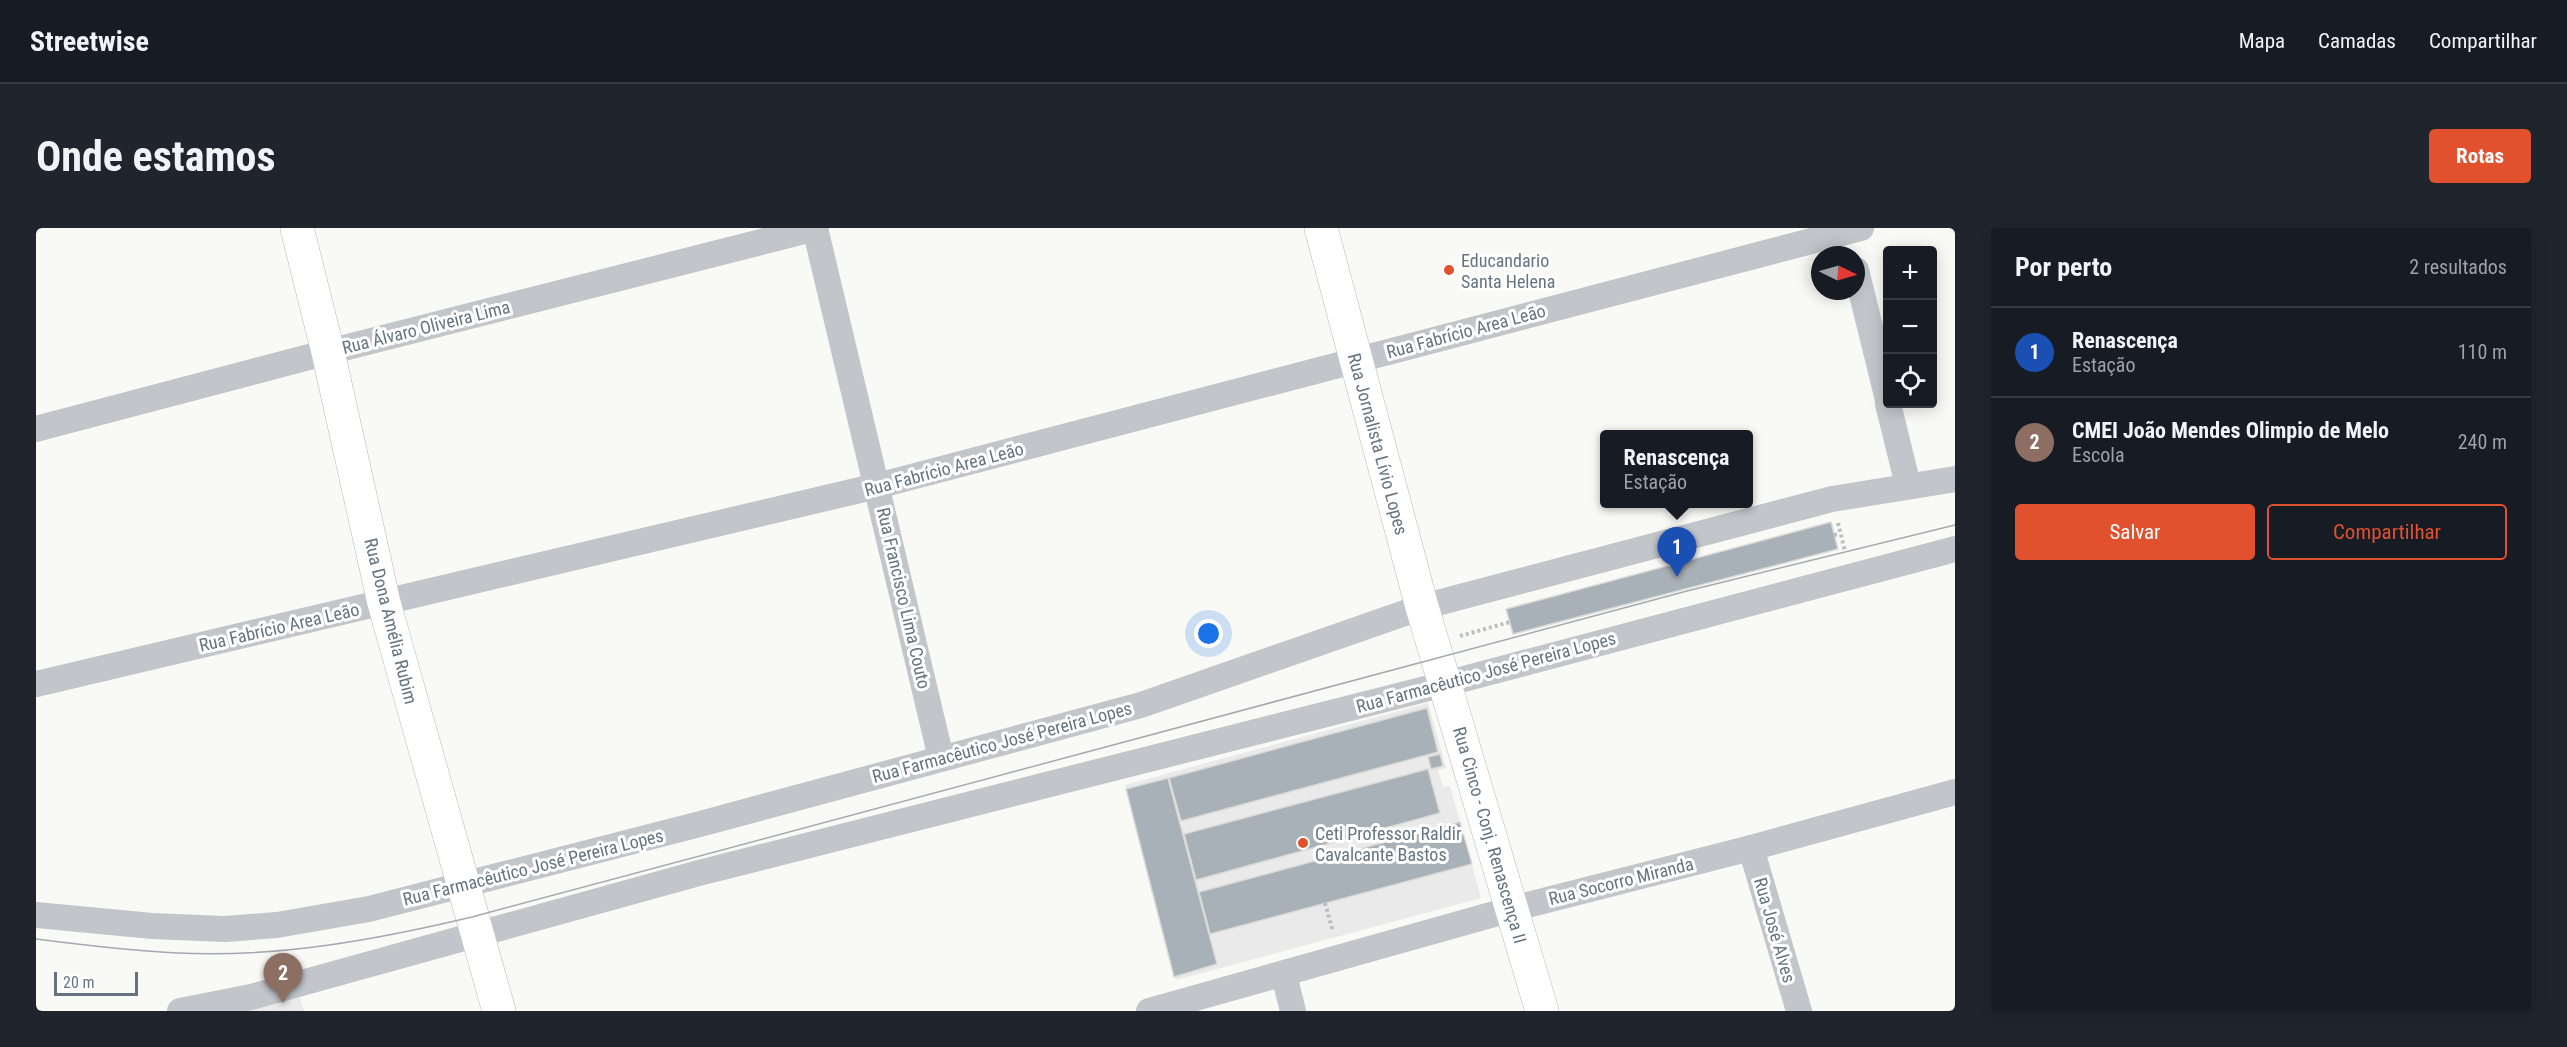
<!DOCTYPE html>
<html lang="pt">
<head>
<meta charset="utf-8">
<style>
  :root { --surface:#171b24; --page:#20242c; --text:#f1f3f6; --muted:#9ea1a6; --line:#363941; --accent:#e1512d }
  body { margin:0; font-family:"Roboto Condensed",sans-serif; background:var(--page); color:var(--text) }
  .controls { position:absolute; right:18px; top:18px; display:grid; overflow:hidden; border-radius:6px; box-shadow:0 3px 15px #0003 }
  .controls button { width:54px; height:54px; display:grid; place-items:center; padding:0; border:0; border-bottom:2px solid var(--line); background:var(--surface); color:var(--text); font:30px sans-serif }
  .compass { position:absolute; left:1775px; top:18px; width:54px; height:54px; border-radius:50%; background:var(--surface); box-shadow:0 3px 15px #0003; rotate:95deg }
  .scale { position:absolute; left:18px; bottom:15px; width:84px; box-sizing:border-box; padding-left:6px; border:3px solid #647581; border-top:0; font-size:16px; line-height:21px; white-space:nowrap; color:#647581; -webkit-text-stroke:4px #fff; paint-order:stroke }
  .you { position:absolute; left:1173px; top:406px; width:21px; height:21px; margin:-15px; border:4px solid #fff; border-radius:50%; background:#1a73e8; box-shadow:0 0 0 9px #1a73e833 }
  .badge { display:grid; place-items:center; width:39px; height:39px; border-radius:50%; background:var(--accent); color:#fff; font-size:20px; font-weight:700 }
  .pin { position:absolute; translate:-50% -50px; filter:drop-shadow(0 2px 3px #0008) }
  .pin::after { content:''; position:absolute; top:32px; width:21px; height:18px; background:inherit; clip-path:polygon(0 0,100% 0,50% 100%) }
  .popup { position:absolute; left:1564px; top:202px; width:153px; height:78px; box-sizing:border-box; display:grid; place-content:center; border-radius:6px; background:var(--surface); filter:drop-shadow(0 2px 4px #0005); font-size:20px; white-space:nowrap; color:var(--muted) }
  .popup b { font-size:22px; color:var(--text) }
  .popup::after { content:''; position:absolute; left:50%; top:100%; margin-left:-12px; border:12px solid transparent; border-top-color:var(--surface) }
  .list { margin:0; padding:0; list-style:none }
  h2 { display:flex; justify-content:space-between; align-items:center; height:78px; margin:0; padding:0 24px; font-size:26px }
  h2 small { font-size:20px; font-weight:400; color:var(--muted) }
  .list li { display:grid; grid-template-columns:39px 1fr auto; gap:18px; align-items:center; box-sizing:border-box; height:90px; padding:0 24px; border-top:2px solid var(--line) }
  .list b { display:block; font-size:22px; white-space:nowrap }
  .list p { margin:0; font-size:20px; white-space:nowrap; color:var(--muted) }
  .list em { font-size:20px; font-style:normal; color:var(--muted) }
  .actions { display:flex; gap:12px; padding:18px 24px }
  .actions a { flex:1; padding:14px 0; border:2px solid var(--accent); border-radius:6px; text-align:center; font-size:21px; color:var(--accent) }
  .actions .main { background:var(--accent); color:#fff }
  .icon { flex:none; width:33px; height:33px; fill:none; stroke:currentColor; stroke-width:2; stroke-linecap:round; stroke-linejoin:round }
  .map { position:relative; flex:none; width:1919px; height:783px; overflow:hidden; border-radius:6px }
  header { display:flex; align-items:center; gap:36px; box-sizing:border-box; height:84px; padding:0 30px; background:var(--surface); border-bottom:2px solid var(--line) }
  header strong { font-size:28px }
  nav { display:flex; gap:33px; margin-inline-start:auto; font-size:21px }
  .intro { display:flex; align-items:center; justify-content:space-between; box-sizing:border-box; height:144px; padding:0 36px }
  h1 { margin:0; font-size:42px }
  .button { padding:15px 27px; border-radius:6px; background:var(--accent); color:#fff; font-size:21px; font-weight:700 }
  main { display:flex; gap:36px; padding:0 36px }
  aside { flex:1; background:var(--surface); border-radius:6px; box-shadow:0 3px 15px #0003 }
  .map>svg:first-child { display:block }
  .built { fill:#e9eae9 }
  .building { fill:#a8b1b7; stroke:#dadad8; stroke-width:1.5 }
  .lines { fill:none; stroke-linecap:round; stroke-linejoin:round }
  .secondary-casing { stroke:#b4babe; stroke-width:34 }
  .path { stroke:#bcbfc1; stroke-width:4; stroke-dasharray:3 3; stroke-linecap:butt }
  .street { stroke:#c2c6ca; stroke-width:26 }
  .secondary { stroke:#fff; stroke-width:33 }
  .tram { stroke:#a3aaaf; stroke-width:1.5 }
  .poi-dot { fill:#e1512d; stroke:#fff; stroke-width:2 }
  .labels { text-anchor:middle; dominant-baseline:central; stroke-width:6; stroke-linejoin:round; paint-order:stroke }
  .poi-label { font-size:18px; fill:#647581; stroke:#fff; text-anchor:start }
  .street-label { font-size:18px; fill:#647581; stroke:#fff }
</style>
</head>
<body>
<header>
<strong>Streetwise</strong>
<nav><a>Mapa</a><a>Camadas</a><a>Compartilhar</a></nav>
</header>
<div class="intro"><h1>Onde estamos</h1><a class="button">Rotas</a></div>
<main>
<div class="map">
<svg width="1919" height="783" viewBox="0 0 1919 783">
  <rect width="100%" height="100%" fill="#f9f9f6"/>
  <g class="built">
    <polygon points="1392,475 1410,540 1402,542 1407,559 1414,558 1445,670 1140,752 1089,557"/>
    <polygon points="263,767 268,783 193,783"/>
  </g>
  <g class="building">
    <polygon points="1795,294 1802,321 1477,406 1470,381"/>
    <polygon points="1391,480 1402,524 1145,593 1133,550"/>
    <polygon points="1404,526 1407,538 1395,541 1392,529"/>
    <polygon points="1392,541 1404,585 1160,652 1148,606"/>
    <polygon points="1132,550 1181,736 1138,749 1090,561"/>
    <polygon points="1424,594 1436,636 1174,706 1163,664"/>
  </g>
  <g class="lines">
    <defs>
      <g id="secondary">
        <polyline points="261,0 292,124 348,375 463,783"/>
        <polyline points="1285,0 1386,379 1506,783"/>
      </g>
    </defs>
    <use href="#secondary" class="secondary-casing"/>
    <g class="path">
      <polyline points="1802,295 1809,323"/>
      <polyline points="1798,307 1804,306"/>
      <polyline points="1424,408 1474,394"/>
      <polyline points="1289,675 1297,704"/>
    </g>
    <g class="street">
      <polyline points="779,0 905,530"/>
      <polyline points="1820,42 1852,172"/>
      <polyline points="1852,176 1872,257"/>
      <polyline points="0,201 292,124 780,0"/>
      <polyline points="0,456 841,258 1825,0"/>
      <polyline points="1715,620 1763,783"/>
      <polyline points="0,687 116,698 189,701 241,697 333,681 664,596 1105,477 1386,379 1796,271 1919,251"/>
      <polyline points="1248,747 1257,783"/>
      <polyline points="144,783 215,769 663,645 1409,456 1919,321"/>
      <polyline points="1113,783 1476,681 1715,620 1919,564"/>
    </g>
    <use href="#secondary" class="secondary"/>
    <path class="tram" d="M0,711C47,717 94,723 141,725C241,730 339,712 436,689L1651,363L1919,297"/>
  </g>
  <g class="poi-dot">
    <circle cx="1413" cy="42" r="6"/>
    <circle cx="1267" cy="615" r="6"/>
  </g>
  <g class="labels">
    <g class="poi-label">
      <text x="1425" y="32">Educandario<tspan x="1425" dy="21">Santa Helena</tspan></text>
      <text x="1279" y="605">Ceti Professor Raldir<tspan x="1279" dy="21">Cavalcante Bastos</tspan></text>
    </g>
    <g class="street-label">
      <text transform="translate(390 99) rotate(-14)">Rua Álvaro Oliveira Lima</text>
      <text transform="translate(1430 103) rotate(-15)">Rua Fabrício Area Leão</text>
      <text transform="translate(1342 216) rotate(75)">Rua Jornalista Lívio Lopes</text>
      <text transform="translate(908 241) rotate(-15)">Rua Fabrício Area Leão</text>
      <text transform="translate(868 370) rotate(77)">Rua Francisco Lima Couto</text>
      <text transform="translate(355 393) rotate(76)">Rua Dona Amélia Rubim</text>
      <text transform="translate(243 399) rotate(-13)">Rua Fabrício Area Leão</text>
      <text transform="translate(1450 444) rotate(-15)">Rua Farmacêutico José Pereira Lopes</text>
      <text transform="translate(966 514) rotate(-15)">Rua Farmacêutico José Pereira Lopes</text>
      <text transform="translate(1454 607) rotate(74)">Rua Cinco - Conj. Renascença II</text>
      <text transform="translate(497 639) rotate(-14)">Rua Farmacêutico José Pereira Lopes</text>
      <text transform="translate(1585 653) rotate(-14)">Rua Socorro Miranda</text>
      <text transform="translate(1739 702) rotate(74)">Rua José Alves</text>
    </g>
  </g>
</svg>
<div class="controls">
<button>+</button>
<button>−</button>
<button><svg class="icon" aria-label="locate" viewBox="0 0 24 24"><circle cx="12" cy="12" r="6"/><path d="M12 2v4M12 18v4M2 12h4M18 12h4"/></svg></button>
</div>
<svg class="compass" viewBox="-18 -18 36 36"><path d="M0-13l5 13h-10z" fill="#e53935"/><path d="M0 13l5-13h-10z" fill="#9ea1a6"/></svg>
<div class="scale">20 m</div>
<div class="you"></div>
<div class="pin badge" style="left:1641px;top:349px;background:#1a4fb4">1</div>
<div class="popup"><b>Renascença</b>Estação</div>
<div class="pin badge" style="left:247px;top:775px;background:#8d6e63">2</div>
</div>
<aside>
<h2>Por perto<small>2 resultados</small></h2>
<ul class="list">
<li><span class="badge" style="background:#1a4fb4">1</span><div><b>Renascença</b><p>Estação</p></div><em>110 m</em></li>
<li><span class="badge" style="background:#8d6e63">2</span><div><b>CMEI João Mendes Olimpio de Melo</b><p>Escola</p></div><em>240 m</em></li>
</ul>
<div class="actions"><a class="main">Salvar</a><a>Compartilhar</a></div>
</aside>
</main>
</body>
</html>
